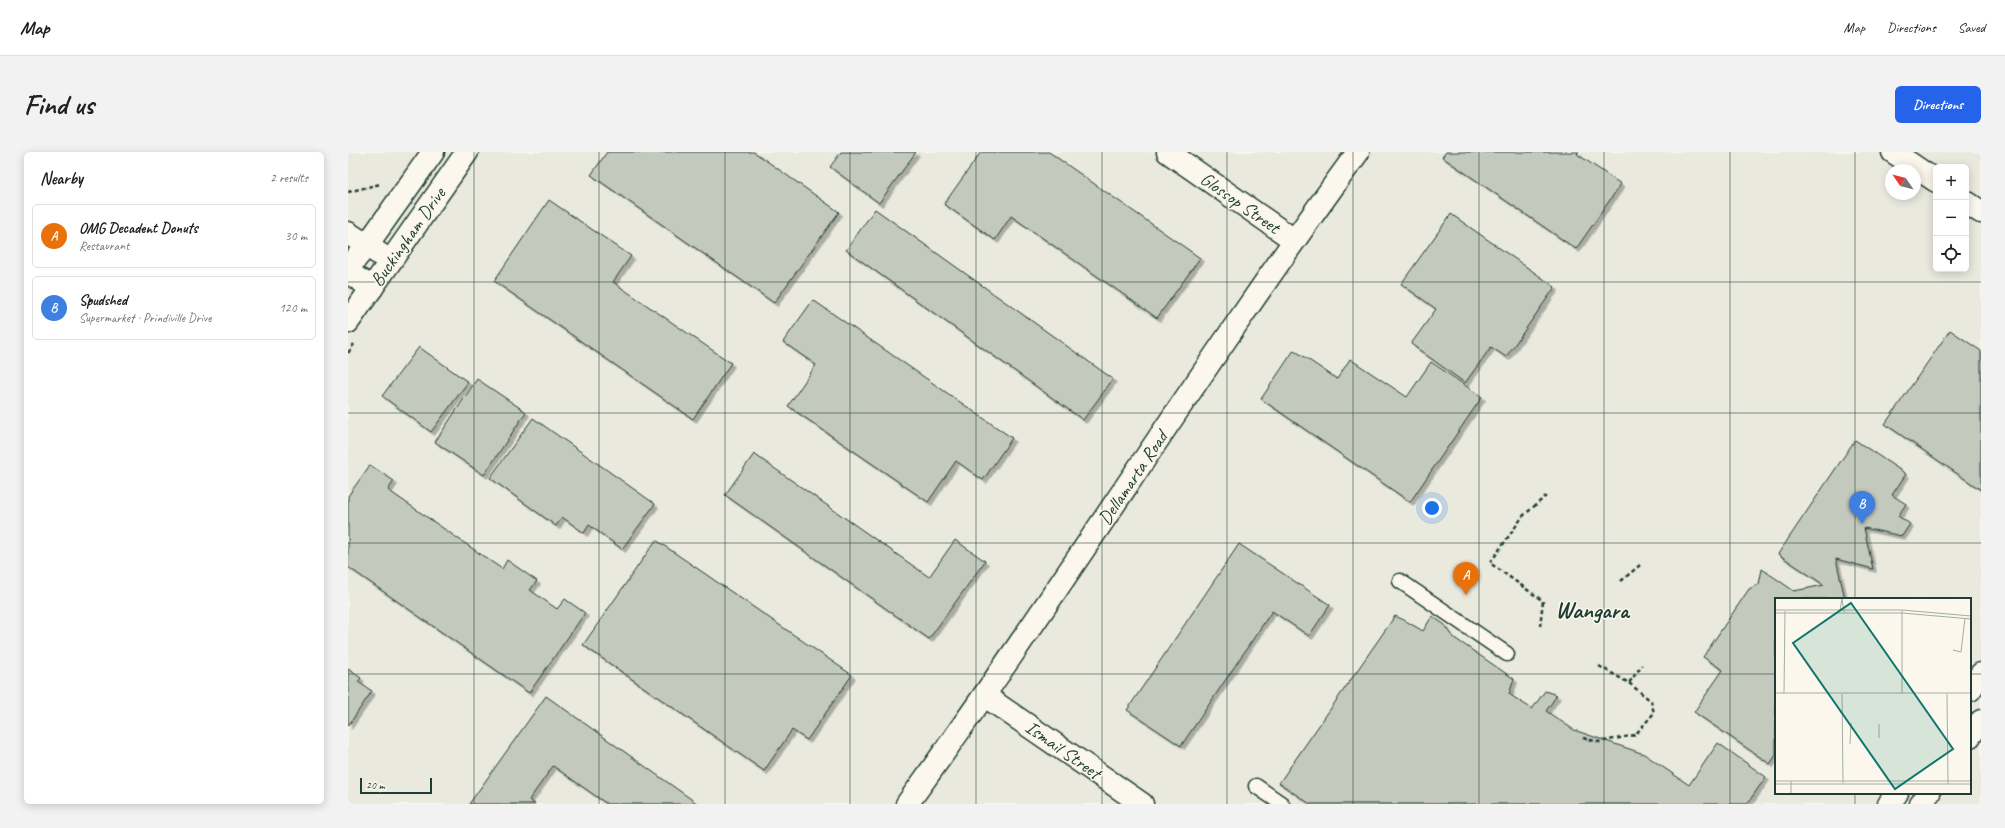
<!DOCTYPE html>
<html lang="en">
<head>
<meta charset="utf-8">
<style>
  :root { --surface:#fff; --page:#f2f2f2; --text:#202124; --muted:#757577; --line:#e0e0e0; --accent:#2563eb }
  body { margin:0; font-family:Caveat,sans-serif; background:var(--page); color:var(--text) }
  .controls { position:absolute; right:12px; top:12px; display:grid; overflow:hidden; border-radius:6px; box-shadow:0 2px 10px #0003 }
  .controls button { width:36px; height:36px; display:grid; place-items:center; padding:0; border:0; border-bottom:1px solid var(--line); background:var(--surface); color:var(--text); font:20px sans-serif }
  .compass { position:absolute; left:1537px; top:12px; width:36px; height:36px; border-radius:50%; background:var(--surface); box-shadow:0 2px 10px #0003; rotate:305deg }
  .scale { position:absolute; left:12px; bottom:10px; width:72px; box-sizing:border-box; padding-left:4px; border:2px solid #1f3d34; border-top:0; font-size:11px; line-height:14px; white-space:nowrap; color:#1f3d34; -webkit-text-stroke:3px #fbf7ec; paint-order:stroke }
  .you { position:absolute; left:1084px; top:356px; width:14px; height:14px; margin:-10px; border:3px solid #fff; border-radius:50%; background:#1a73e8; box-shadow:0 0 0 6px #1a73e833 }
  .badge { display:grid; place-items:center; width:26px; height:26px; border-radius:50%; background:var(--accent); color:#fff; font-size:13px; font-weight:700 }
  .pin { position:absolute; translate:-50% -33px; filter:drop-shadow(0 1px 2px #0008) }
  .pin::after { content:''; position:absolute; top:21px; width:14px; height:12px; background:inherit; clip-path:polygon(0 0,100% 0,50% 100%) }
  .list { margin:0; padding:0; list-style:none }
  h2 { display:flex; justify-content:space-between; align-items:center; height:52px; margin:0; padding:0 16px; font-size:17px }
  h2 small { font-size:13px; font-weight:400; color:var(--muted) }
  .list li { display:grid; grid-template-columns:26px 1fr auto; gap:12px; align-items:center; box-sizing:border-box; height:64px; margin:0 8px 8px; padding:0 8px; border:1px solid var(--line); border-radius:6px }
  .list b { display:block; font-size:15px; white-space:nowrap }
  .list p { margin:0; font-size:13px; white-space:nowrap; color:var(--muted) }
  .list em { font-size:13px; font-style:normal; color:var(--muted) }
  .icon { flex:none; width:22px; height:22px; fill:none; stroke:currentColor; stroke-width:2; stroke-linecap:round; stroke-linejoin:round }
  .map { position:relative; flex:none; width:1633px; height:652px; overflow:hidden; border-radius:6px }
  header { display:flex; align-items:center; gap:24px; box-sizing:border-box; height:56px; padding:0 20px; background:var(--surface); border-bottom:1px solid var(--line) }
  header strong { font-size:19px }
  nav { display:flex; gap:22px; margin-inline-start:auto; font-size:14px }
  .intro { display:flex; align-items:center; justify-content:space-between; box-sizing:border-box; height:96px; padding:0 24px }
  h1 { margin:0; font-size:28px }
  .button { padding:10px 18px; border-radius:6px; background:var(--accent); color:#fff; font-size:14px; font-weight:700 }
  main { display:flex; gap:24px; padding:0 24px }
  aside { flex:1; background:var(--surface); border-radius:6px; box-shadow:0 2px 10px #0003 }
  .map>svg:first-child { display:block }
  .built { fill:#eae9de; fill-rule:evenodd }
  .building { fill:#c4c9be; stroke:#1f3d34; filter:url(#shadow) }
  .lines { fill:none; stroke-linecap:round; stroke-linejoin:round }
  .lane-casing { stroke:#1f3d34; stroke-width:17 }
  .street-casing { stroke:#1f3d34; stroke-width:25 }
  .secondary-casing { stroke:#1f3d34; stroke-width:25 }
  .path { stroke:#1f3d34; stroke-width:2.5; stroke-dasharray:4 3; stroke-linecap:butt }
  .lane { stroke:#fbf7ec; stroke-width:14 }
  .street { stroke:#fbf7ec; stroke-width:22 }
  .secondary { stroke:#fbf7ec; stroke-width:22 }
  .grid { fill:none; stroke:#1f3d34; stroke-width:1; stroke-opacity:0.55 }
  .labels { text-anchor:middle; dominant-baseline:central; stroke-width:3; stroke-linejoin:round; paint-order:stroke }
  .street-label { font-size:19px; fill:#1f3d34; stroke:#fbf7ec }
  .district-label { font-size:23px; font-weight:bold; fill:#1f3d34; stroke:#fbf7ec }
  .inset-road { fill:none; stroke:#a3ada2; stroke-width:1 }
  .view { fill:#0f766e; fill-opacity:0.15; stroke:#0f766e; stroke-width:2 }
  .inset-edge { fill:none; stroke:#1f3d34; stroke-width:2 }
</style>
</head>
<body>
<header>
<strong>Map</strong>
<nav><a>Map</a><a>Directions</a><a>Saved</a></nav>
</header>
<div class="intro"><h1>Find us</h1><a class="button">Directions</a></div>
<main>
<aside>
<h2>Nearby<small>2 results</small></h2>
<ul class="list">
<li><span class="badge" style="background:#e8710a">A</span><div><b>OMG Decadent Donuts</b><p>Restaurant</p></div><em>30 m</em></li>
<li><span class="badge" style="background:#3f7fe0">B</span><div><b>Spudshed</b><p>Supermarket · Prindiville Drive</p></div><em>120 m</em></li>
</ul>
</aside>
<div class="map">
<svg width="1633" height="652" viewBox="0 0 1633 652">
  <defs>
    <filter id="shadow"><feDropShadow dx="3.5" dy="3.5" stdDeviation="0" flood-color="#0004"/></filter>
  </defs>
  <rect width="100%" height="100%" fill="#fbf7ec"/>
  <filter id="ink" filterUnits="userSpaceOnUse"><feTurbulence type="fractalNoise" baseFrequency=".025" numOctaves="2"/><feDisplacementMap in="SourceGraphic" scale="8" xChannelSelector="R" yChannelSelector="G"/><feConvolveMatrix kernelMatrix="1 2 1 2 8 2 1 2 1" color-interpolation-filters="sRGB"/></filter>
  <g filter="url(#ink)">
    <path class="built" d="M0,0H1633V652H0ZM1588,15H1618V117H1588ZM1543,18H1567V42H1543ZM1428,447H1622V641H1428Z"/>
    <g class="building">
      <polygon points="259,0 406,0 491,60 426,151 243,23"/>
      <polygon points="493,0 568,0 531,51 482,15"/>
      <polygon points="633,0 701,0 852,106 809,166 663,64 647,88 596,52"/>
      <polygon points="1098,0 1231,0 1229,2 1273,32 1228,97 1094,5"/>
      <polygon points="201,48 283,104 265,130 383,211 345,267 146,129"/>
      <polygon points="527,57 765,227 735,268 498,98"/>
      <polygon points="1103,62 1207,135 1158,205 1143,195 1117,231 1063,192 1088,157 1053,132"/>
      <polygon points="465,148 664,286 635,328 608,309 580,350 440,254 468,213 435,190"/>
      <polygon points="1602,178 1633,199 1633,338 1537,272"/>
      <polygon points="71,195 120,230 83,280 34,244"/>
      <polygon points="946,198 989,227 1002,207 1059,245 1083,210 1134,245 1062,350 913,247"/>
      <polygon points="129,227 178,260 136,323 87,290"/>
      <polygon points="185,266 307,352 274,397 241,373 236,381 214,365 208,374 142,326"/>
      <polygon points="1507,288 1558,322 1544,343 1558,352 1550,364 1562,372 1554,384 1516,376 1525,417 1488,407 1497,447 1428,447 1428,603 1422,612 1346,560 1375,518 1355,505 1401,437 1411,432 1414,417 1446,439 1476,433 1430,402"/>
      <polygon points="406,302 581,425 607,388 637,409 581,487 377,343"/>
      <polygon points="22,313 46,329 40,338 154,417 159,408 189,429 182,438 209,457 217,447 237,461 181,541 0,415 0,344"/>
      <polygon points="308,388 504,523 459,588 444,578 416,619 235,493"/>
      <polygon points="891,392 982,453 961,484 924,459 833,594 779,558"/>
      <polygon points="1047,464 1056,468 1075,479 1084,464 1097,473 1105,485 1166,527 1161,542 1184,557 1197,539 1209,543 1198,559 1226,578 1296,602 1341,633 1370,591 1418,625 1399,652 962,652 931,631"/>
      <polygon points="0,517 13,526 10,530 24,539 0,574"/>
      <polygon points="198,544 350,652 259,652 205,614 181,648 187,652 121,652"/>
    </g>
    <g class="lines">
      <defs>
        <g id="lane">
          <polyline points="1052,429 1159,502"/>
          <polyline points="908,634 934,652"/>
        </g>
        <g id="street">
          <polyline points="820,0 946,88"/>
          <polyline points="1545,0 1588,29"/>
          <polyline points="1618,50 1633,60"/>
          <polyline points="0,81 42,109"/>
          <polyline points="0,120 24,136"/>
          <polyline points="637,544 794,652"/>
          <path d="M559,652C714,438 854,213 1010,0"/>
        </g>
        <g id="secondary">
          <polyline points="0,116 19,93 85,0"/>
          <polyline points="0,170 119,0"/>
          <polyline points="1622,538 1633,522"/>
          <polyline points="1622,584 1633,569"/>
          <polyline points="1541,652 1549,641"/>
          <polyline points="1573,652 1581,641"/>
        </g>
      </defs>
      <use href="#lane" class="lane-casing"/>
      <use href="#street" class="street-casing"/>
      <use href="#secondary" class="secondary-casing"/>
      <g class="path">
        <polyline points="0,40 32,32"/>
        <polyline points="0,201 6,192"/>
        <polyline points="1273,429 1292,413"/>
        <polyline points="1192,474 1195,449 1142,411 1175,364 1198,344"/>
        <polyline points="1251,514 1281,531 1294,513"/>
        <polyline points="1235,586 1251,590 1287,583 1306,561 1303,549 1281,531"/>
      </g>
      <use href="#lane" class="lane"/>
      <use href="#street" class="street"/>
      <use href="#secondary" class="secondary"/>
    </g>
  </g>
  <path class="grid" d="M126,0V652M251,0V652M377,0V652M502,0V652M628,0V652M754,0V652M879,0V652M1005,0V652M1131,0V652M1256,0V652M1382,0V652M1507,0V447M0,130H1633M0,261H1633M0,391H1633M0,522H1428M1622,522H1633M1507,641V652"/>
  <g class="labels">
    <g class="street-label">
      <text transform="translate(892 51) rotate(35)">Glossop Street</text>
      <text transform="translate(60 85) rotate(-55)">Buckingham Drive</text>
      <text transform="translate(785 326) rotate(-56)">Dellamarta Road</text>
      <text transform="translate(715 598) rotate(35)">Ismail Street</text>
    </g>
    <g class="district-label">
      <text x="1244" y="458">Wangara</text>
    </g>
  </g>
  <g transform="translate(1427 446)">
    <rect width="196" height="196" fill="#fbf7ec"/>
    <path class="inset-road" d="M67,1L69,14M0,12H127L196,18M65,13L67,0M127,13V95M0,15H127L196,21M178,52L186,54L190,20M0,95H196M9,95L10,13M67,96L68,185M172,96L173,186M104,126V140M75,146L76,125M0,183H196M0,186H196M16,196V183"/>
    <path class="view" d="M76,5L178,151L120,191L18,45Z"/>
    <rect width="196" height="196" class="inset-edge"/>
  </g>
</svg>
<div class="controls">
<button>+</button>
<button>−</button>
<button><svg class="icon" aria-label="locate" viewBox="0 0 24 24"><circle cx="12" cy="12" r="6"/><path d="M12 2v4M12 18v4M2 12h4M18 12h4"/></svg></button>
</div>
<svg class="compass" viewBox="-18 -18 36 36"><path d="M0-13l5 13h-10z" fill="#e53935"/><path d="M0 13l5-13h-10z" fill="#757577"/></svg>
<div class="scale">20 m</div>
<div class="you"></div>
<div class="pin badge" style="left:1118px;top:443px;background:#e8710a">A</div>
<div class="pin badge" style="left:1514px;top:372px;background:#3f7fe0">B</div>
</div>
</main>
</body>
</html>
